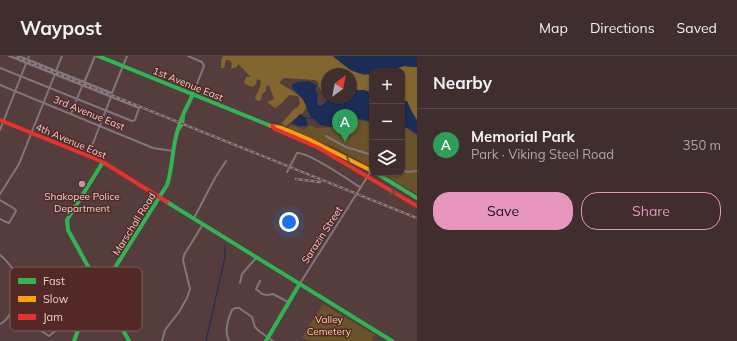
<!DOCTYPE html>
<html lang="en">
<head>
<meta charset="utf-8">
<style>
  :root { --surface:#3f2e2d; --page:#4a3a39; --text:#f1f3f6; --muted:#ada8aa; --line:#584a49; --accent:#e797bd }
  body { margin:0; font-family:Mulish,sans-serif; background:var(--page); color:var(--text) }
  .controls { position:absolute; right:12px; top:12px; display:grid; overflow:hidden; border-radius:8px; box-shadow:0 1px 3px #0004 }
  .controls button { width:36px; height:36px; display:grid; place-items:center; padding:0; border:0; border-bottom:1px solid var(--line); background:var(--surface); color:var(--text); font:20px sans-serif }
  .compass { position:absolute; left:321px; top:12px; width:36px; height:36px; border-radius:50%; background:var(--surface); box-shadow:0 1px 3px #0004; rotate:32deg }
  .you { position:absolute; left:289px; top:166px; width:14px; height:14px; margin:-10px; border:3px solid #fff; border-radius:50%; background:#1a73e8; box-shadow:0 0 0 6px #1a73e833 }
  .badge { display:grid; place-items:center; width:26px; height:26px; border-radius:50%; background:var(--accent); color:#fff; font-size:13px; font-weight:700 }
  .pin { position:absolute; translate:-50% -33px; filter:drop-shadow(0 1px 2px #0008) }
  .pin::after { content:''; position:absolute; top:21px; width:14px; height:12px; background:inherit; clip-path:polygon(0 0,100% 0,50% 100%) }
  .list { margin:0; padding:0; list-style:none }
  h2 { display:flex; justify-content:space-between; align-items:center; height:52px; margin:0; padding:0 16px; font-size:17px }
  h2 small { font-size:13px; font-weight:400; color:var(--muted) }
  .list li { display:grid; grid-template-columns:26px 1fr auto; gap:12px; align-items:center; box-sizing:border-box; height:72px; padding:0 16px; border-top:1px solid var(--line) }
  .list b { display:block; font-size:15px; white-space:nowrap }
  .list p { margin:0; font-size:13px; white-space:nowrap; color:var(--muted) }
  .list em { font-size:13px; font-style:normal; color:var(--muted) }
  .actions { display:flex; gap:8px; padding:12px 16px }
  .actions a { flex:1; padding:9px 0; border:1px solid var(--accent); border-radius:16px; text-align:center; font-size:14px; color:var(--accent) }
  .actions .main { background:var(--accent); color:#111 }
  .icon { flex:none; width:22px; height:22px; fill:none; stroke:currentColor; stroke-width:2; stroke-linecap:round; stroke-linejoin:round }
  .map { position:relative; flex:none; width:417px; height:285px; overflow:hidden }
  header { display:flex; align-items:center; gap:24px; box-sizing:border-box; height:56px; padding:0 20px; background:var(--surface); border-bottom:1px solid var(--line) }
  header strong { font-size:19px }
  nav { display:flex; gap:22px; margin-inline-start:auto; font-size:14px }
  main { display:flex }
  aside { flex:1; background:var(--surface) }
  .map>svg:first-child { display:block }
  .green { fill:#6a532a }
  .forest { fill:#83652e }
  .water { fill:#1b2d57 }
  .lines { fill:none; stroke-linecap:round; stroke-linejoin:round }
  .stream { stroke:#1b2d57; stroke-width:1 }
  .street { stroke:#7f777d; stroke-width:2 }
  .fast { stroke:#30b455; stroke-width:4 }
  .slow { stroke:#ff9f0a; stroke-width:4 }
  .jam { stroke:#e5322d; stroke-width:4 }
  .rail-casing { stroke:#8a7e81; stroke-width:2.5 }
  .rail { stroke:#532928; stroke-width:1; stroke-dasharray:3; stroke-linecap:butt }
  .oneway { stroke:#475a38 }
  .poi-dot { fill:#b69d9b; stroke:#532928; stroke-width:1.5 }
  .labels { text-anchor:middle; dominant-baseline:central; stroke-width:3; stroke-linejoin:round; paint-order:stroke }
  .street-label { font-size:10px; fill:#ebd0ce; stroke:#532928 }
  .poi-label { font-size:10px; fill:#ebd0ce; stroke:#532928 }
  .park-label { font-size:10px; fill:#fbd792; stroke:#532928 }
  .key { fill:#532928; stroke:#815b5a; stroke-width:1 }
  .key-label { font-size:11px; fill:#ebd0ce }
</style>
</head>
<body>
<header>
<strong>Waypost</strong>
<nav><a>Map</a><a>Directions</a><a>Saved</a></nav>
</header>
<main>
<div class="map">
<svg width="417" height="285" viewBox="0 0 417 285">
  <rect width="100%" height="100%" fill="#543d3c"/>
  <g class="green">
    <polygon points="359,64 372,67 372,112 338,93 299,78 288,72 291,69 304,73 311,69 316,72 334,71 348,65 355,66"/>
    <polygon points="402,72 406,72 417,79 417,138 381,117 402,117"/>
    <polygon points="323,248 375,279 371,285 308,285 302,281"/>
  </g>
  <g class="forest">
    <path d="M223,0H333L350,14L364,19L372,18V46L366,34H351V18H327V37C320,35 319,33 318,26L315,24L284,22L281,24L280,27C291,35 299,36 307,50L303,57L286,70L282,68V67L294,53L298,51L300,47L298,40L289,39L281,48L275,52L267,46L274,43L269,29L266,31V35L262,38L261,44L258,45L255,43C257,35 260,35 261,25L257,23L256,28L253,31L249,30L244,27L246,21H251L238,8L237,11L231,13L232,7L229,4H226L224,12H221V5Z"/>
    <polygon points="404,10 413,11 417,11 417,65 402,46 402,15 388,15"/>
  </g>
  <g class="water">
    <path d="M333,0H417V11H413L404,10L388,15H372V18C355,20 345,10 333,0Z"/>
    <path d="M308,25L317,29L315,34L318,38L317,47L318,49L321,50L330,42H351V34C358,34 366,33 372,37L370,43L372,46V66L360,63L348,64L331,71L320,69L310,60L303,43L293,33L292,29L297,26Z"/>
    <polygon points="402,45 407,45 412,56 417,64 417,78 408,72 402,71"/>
    <polygon points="300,58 305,61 308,68 306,70 299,70 291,67"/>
  </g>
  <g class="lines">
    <g class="stream">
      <polyline points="305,62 313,62"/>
      <polyline points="206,285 225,201 225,189"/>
    </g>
    <g class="street">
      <polyline points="19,0 112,37 127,0"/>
      <polyline points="188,0 202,6 204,10 193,38"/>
      <polyline points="0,12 132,65 135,64 139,52 9,0"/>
      <polyline points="56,15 62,0"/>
      <polyline points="84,27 95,0"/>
      <polyline points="0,29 153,92 173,95"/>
      <polyline points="71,58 82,30"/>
      <polyline points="0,74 29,0"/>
      <polyline points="326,80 346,91 372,99"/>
      <polyline points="88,100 111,41"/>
      <polyline points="402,114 408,116 417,115"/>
      <path d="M287,116L297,97C309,96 349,124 361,132"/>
      <polyline points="0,138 19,108 55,18"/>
      <polyline points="0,144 15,153 16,155 9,167 6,166 0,163"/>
      <polyline points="194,162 215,122 226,105"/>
      <path d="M0,199C8,205 24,226 23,236C22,242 16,249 12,255C9,260 6,266 0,268"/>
      <polyline points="260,225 256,233 262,238 267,239 273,238 288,246"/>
      <polyline points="240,227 242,218 256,202"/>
      <polyline points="299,229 371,115"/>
      <path d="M29,267L49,280L54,276L61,265C69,266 71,273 77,276"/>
      <polyline points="162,285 165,274 179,256 187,242 190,233 183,204 184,199 203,168"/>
      <path d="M229,285C224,276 228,263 232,254L235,252H239L252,261L255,271L259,275L273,285"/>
    </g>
    <g class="fast">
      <polyline points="98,0 271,70"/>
      <polyline points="178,74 182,68 183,61"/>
      <polyline points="103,106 67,164 68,174 129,285"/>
      <polyline points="376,117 417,142"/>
      <polyline points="167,146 392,285"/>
      <path d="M74,285L82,264L167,129C173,111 172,91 178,73C181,61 188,49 193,38"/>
      <polyline points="266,285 299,229"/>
    </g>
    <polyline class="slow" points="271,70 282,72 308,83 372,115"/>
    <g class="jam">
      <polyline points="0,64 103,106 167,146"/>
      <polyline points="272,70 275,73 319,92 417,150"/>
    </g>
    <defs>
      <g id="rail">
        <polyline points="14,0 417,162"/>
        <polyline points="296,123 320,126"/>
      </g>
    </defs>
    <use href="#rail" class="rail-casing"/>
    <use href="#rail" class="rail"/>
  </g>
  <defs><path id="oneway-chevron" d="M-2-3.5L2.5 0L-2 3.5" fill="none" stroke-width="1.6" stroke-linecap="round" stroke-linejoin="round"/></defs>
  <g class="oneway">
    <use href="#oneway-chevron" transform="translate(349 102) rotate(-153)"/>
    <use href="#oneway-chevron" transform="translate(392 136) rotate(31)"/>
  </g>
  <circle class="poi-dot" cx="82" cy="128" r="4"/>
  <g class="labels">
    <g class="street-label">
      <text transform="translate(188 28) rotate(22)">1st Avenue East</text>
      <text transform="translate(89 57) rotate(22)">3rd Avenue East</text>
      <text transform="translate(71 85) rotate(23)">4th Avenue East</text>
      <text transform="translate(134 168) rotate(-58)">Marschall Road</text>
      <text transform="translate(322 179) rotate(-57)">Sarazin Street</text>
    </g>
    <g class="poi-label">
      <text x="82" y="140">Shakopee Police<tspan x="82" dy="12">Department</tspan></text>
    </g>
    <g class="park-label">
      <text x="329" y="263">Valley<tspan x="329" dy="12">Cemetery</tspan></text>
    </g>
  </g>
  <rect x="10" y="211" width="132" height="64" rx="6" class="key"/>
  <rect x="18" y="222" width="18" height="6" fill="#30b455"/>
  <rect x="18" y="240" width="18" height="6" fill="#ff9f0a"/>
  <rect x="18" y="258" width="18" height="6" fill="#e5322d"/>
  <g class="key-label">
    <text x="43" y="229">Fast</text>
    <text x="43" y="247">Slow</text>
    <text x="43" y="265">Jam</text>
  </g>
</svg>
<div class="controls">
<button>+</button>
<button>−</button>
<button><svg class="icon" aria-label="layers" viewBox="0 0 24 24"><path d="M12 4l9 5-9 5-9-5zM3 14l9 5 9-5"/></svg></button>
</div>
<svg class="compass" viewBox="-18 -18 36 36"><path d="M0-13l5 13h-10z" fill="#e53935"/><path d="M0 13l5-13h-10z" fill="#ada8aa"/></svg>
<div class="you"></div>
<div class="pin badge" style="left:345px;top:86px;background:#2e9e5b">A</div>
</div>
<aside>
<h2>Nearby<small></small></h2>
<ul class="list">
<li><span class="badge" style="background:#2e9e5b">A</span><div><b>Memorial Park</b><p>Park · Viking Steel Road</p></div><em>350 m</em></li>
</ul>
<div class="actions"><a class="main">Save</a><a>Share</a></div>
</aside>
</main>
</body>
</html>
